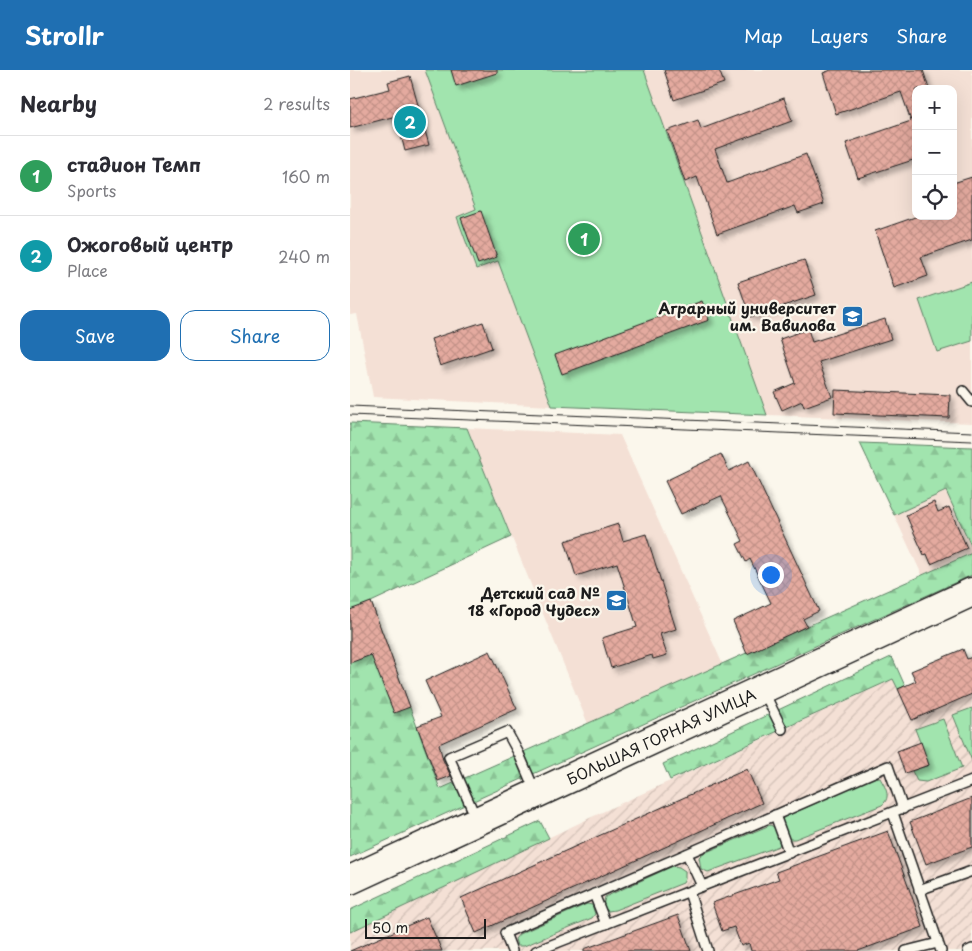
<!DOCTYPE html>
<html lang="en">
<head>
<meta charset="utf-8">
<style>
  :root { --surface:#fff; --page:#f2f2f3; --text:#2b2b33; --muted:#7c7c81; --line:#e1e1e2; --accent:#1f6fb2 }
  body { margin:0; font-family:"Playpen Sans",sans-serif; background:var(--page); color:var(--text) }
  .controls { position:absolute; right:15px; top:15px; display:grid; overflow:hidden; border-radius:10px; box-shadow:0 5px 20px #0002 }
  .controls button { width:45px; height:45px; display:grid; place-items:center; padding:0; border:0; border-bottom:1px solid var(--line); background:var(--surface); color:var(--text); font:25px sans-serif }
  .scale { position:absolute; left:15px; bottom:12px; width:121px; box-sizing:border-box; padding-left:5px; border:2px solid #1c1c1c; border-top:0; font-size:14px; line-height:18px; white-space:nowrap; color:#1c1c1c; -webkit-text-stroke:4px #fbf7ec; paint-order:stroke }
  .you { position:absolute; left:420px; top:504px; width:18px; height:18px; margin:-12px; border:4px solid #fff; border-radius:50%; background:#1a73e8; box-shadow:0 0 0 8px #1a73e833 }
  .badge { display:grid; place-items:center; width:32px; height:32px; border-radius:50%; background:var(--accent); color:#fff; font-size:16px; font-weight:700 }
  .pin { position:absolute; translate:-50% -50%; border:2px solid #fff; box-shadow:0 1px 5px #0006 }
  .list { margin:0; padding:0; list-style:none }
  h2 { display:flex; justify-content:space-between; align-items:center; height:65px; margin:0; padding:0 20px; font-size:21px }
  h2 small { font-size:16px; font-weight:400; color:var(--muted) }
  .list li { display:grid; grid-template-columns:32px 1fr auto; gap:15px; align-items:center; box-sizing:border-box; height:80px; padding:0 20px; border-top:1px solid var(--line) }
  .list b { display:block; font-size:19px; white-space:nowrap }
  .list p { margin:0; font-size:16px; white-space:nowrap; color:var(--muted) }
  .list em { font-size:16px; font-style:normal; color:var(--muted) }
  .actions { display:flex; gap:10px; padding:15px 20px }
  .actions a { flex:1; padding:11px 0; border:1px solid var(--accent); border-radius:15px; text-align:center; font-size:18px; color:var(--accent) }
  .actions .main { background:var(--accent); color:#fff }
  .icon { flex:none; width:28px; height:28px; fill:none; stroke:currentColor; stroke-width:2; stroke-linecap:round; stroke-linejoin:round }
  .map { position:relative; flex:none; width:622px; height:881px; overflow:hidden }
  header { display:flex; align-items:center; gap:30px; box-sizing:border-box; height:70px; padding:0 25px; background:var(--accent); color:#fff }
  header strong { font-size:24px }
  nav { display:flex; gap:28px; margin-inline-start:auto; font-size:18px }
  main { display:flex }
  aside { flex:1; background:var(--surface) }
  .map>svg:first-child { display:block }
  .built { fill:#f4e0d5; fill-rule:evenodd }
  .industrial { fill:url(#industrial-furrows) }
  .green { fill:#a1e4ae; stroke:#5e8065 }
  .forest { fill:url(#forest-firs); stroke:#5e8065 }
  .building { fill:url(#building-cross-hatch); stroke:#1c1c1c; filter:url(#shadow) }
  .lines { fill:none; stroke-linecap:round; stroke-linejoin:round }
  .lane-casing { stroke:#1c1c1c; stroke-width:12 }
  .primary-casing { stroke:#1c1c1c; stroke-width:31 }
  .lane { stroke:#fbf7ec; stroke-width:9 }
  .primary { stroke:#fbf7ec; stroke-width:28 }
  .tram { stroke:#1c1c1c; stroke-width:1 }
  .labels { text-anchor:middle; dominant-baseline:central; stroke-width:4.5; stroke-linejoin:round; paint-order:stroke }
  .poi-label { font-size:15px; font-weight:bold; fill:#1c1c1c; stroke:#fbf7ec; text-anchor:end }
  .street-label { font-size:15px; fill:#1c1c1c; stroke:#fbf7ec }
</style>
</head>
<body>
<header>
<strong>Strollr</strong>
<nav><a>Map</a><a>Layers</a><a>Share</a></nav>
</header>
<main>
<aside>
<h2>Nearby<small>2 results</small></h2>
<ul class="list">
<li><span class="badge" style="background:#2e9e5b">1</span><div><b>стадион Темп</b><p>Sports</p></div><em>160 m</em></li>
<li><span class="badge" style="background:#0f9aa8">2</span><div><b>Ожоговый центр</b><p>Place</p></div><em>240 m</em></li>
</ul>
<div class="actions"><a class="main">Save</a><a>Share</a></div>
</aside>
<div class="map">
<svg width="622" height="881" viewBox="0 0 622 881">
  <defs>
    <pattern id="industrial-furrows" width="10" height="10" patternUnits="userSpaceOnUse" patternTransform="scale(1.25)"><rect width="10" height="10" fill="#f4e0d5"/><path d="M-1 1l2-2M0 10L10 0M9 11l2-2" fill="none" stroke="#d1c0b6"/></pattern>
    <pattern id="forest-firs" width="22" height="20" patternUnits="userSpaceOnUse" patternTransform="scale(1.25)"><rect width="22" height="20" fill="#a1e4ae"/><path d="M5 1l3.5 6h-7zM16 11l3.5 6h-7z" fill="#8ac395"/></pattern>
    <pattern id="building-cross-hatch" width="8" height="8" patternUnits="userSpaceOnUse" patternTransform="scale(1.25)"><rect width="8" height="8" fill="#e4aa9f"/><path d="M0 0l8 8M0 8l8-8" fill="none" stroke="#c39288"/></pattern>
    <filter id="shadow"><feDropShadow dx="4.5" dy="4.5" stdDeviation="2.5" flood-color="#0004"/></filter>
  </defs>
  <rect width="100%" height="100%" fill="#fbf7ec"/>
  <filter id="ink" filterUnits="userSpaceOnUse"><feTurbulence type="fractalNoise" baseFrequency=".02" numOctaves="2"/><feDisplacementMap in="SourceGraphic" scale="10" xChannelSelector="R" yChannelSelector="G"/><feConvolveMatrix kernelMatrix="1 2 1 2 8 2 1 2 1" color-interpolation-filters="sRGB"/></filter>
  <g filter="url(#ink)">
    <g class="built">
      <polygon points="0,0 75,0 126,139 107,147 126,199 148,191 202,336 23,327 7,244 0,245"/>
      <path d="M294,0H622V353L417,345ZM566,19H603V146H566Z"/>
      <polygon points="117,358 270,365 373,595 238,654"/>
      <polygon points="596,421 622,478 622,483 572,505 544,445"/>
    </g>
    <polygon class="industrial" points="622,587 622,881 0,881 0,862 265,736 544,609 548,619"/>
    <g class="green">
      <polygon points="75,0 294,0 417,345 202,336 148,191 126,199 107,147 126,139"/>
      <polygon points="622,212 622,271 587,282 569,230"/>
      <polygon points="622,638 622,691 603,645"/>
      <polygon points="593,649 612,698 576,712 567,711 562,701 579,695 565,659"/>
      <path d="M524,707L530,708C535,717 542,727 532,735L445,769H438L432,754V749L435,747Z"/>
      <path d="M420,755L424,757C427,763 431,769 429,776L358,802L351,799L349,787L352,784Z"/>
      <polygon points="323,796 329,797 335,801 335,809 333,813 265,840 258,841 253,836 255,827"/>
      <polygon points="237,834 242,835 245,844 242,848 174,876 167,876 165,869 169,864"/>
    </g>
    <g class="forest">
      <polygon points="0,353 117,358 161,467 21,532 90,719 622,483 622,505 0,787"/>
      <polygon points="510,373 622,377 622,478 596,421 544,445"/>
      <polygon points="541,587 543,589 555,616 548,619 543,609 320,710 313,694"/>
      <polygon points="190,751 199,768 0,862 0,840"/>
    </g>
    <g class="building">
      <polygon points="101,0 147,0 147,3 106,16"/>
      <polygon points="314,0 369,0 374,13 324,30"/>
      <polygon points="481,0 573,0 579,19 566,19 566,89 508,108 496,73 561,51 551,22 486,44 473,3"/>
      <polygon points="60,6 79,75 55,81 46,46 0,58 0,29 40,19 38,12"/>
      <polygon points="434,28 442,51 365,79 377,113 456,84 474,134 448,143 445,136 367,164 347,107 335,112 317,61 348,50 351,59"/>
      <polygon points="622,107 622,170 571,187 578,206 544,218 525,161 568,146 603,146 603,113"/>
      <polygon points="131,141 147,187 128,194 111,148"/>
      <polygon points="454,190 466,225 400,247 388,212"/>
      <polygon points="352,231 359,250 212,304 205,285"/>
      <polygon points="535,249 541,269 469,292 482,327 454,337 452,331 432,340 424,322 445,313 430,269 458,259 462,272"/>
      <polygon points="133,252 142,278 90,296 81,269"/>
      <polygon points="485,320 600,325 599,348 484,343"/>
      <polygon points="371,384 379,401 399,391 469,541 453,549 457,556 397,584 383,551 421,533 400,489 396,492 387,474 393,471 371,426 331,444 315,411"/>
      <polygon points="584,432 588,442 599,437 617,478 581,494 577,484 574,485 556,445"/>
      <polygon points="268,454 273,471 296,464 326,559 310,564 317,585 303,589 302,585 261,598 252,568 287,557 267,493 226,506 215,471"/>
      <polygon points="21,532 60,637 44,643 21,585 0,593 0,540"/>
      <polygon points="613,579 617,589 622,587 622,624 562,650 548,619 566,611 561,601"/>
      <polygon points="140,581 167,639 89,674 93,690 101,706 88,711 67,656 91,647 75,611"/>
      <polygon points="571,672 579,695 555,703 547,681"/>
      <polygon points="397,699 412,733 126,863 111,828"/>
      <polygon points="622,728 622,777 576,794 560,752"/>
      <polygon points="538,761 573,857 508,881 401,881 399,873 391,876 384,857 372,861 362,833 429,809 426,802"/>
      <polygon points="328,845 341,881 234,881 234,879"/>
      <polygon points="77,847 92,881 0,881"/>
    </g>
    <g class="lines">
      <defs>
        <g id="lane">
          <polyline points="613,321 622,332"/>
          <polyline points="414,622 432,659"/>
          <polyline points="543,743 591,881"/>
          <polyline points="425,745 439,783"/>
          <polyline points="126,748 99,687 157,662 169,684 185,721"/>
          <polyline points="337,784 352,816"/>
          <polyline points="569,820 622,801"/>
          <polyline points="339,822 358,881"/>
          <polyline points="244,824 256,854"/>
          <polyline points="162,881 155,863 538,696 553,739"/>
          <polyline points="186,881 622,711"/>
          <polyline points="556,881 588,873"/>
          <polyline points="618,881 622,879"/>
        </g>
        <polyline id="primary" points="0,810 622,522"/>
      </defs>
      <use href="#lane" class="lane-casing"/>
      <use href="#primary" class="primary-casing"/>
      <use href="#lane" class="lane"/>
      <use href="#primary" class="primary"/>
      <g class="tram">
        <polyline points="0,336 622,362"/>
        <polyline points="0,345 622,371"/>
      </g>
    </g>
  </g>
  <defs>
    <symbol id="university-square" viewBox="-11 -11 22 22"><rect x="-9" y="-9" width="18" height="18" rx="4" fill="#1f6fb2" stroke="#fbf7ec"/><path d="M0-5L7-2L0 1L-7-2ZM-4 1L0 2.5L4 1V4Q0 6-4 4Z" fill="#fff"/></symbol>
    <symbol id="school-square" viewBox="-11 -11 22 22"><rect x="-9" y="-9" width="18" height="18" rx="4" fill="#1f6fb2" stroke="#fbf7ec"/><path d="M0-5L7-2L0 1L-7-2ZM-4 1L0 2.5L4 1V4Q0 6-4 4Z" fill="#fff"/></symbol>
  </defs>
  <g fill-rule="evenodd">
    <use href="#university-square" x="490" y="234" width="25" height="25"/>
    <use href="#school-square" x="254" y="518" width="25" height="25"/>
  </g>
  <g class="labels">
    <g class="poi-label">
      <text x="486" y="237">Аграрный университет<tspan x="486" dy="17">им. Вавилова</tspan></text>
      <text x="250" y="522">Детский сад №<tspan x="250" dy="17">18 «Город Чудес»</tspan></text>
    </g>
    <g class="street-label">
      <text transform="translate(311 666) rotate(-25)">БОЛЬШАЯ ГОРНАЯ УЛИЦА</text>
    </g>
  </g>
</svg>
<div class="controls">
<button>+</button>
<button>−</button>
<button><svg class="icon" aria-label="locate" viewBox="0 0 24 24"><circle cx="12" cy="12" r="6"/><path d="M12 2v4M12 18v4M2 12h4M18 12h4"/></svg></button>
</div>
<div class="scale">50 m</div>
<div class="you"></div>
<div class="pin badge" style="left:234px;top:169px;background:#2e9e5b">1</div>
<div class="pin badge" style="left:60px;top:52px;background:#0f9aa8">2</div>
</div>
</main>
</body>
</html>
